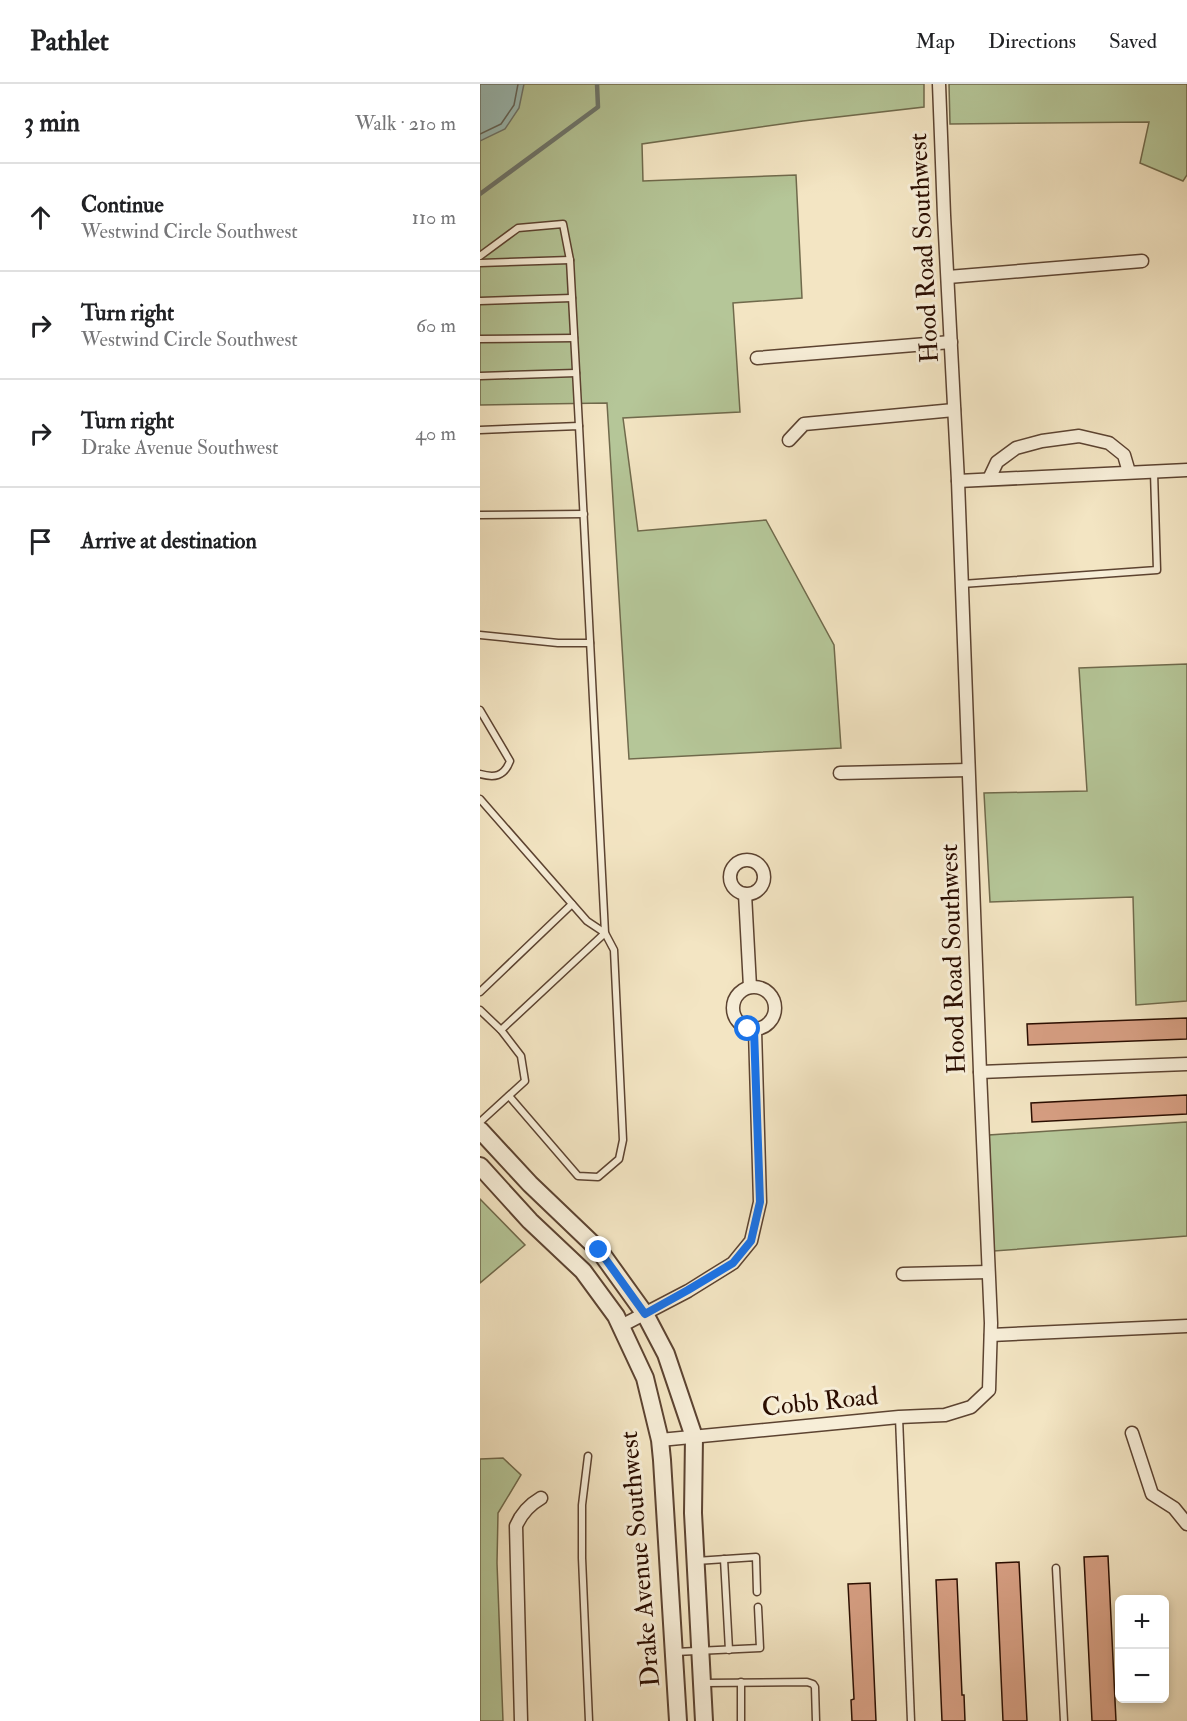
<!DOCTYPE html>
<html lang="en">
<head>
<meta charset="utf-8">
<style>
  :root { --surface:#fff; --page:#f2f2f2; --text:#202124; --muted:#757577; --line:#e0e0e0 }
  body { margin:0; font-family:"IM FELL Double Pica",serif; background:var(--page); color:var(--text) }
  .controls { position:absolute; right:18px; bottom:18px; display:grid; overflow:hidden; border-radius:9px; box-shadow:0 3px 9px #0003 }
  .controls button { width:54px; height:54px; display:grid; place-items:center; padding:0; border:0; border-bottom:2px solid var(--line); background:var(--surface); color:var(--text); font:30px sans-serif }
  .stop { position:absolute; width:18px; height:18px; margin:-14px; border:4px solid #1a73e8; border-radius:50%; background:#fff }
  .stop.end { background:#1a73e8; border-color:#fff; box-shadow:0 2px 6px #0008 }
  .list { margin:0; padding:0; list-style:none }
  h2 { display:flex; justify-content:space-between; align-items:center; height:78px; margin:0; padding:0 24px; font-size:26px }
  h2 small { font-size:20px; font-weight:400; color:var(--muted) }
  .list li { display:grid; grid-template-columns:39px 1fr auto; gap:18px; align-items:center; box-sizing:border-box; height:108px; padding:0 24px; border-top:2px solid var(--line) }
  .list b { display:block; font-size:22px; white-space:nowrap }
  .list p { margin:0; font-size:20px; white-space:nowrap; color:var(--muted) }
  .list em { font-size:20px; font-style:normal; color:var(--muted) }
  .icon { flex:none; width:33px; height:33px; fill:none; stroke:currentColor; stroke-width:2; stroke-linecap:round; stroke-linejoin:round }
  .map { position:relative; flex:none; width:707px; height:1637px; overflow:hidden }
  header { display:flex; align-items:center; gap:36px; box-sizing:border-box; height:84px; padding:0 30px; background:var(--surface); border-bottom:2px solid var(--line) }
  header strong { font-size:28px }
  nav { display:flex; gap:33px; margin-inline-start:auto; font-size:21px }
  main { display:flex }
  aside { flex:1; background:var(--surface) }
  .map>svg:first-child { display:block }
  .green { fill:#b5c698; stroke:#706a4c; stroke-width:1.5 }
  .water { fill:#9cbeb8; stroke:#6e776e; stroke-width:1.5 }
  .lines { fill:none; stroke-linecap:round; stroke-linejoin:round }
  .shore { stroke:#63665c; stroke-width:1.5 }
  .stream { stroke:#6e776e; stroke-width:4.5 }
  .building { fill:#d69e82; stroke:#2a0d00; stroke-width:1.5 }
  .service-casing { stroke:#5c4331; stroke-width:9 }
  .minor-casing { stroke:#5c4331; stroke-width:15 }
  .tertiary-casing { stroke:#5c4331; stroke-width:20 }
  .service { stroke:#f7eed8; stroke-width:6 }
  .minor { stroke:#f7eed8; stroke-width:12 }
  .tertiary { stroke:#f7eed8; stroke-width:16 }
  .route { stroke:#1a73e8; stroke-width:8 }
  .labels { text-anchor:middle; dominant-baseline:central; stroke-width:6; stroke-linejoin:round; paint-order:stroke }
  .street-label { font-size:26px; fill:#2a0d00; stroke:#f7eed8 }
</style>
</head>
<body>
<header>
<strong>Pathlet</strong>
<nav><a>Map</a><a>Directions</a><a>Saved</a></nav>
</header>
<main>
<aside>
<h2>3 min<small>Walk · 210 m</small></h2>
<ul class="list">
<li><svg class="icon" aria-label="ahead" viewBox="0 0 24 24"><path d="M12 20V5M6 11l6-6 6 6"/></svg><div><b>Continue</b><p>Westwind Circle Southwest</p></div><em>110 m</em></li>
<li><svg class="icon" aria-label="right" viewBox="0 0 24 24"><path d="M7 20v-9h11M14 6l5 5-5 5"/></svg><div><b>Turn right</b><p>Westwind Circle Southwest</p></div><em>60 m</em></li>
<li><svg class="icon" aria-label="right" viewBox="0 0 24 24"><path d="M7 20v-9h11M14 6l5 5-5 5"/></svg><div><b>Turn right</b><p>Drake Avenue Southwest</p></div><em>40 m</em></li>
<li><svg class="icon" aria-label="arrive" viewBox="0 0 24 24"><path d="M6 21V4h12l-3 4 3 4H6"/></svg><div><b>Arrive at destination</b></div></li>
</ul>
</aside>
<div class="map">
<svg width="707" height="1637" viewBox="0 0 707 1637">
  <rect width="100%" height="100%" fill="#f3e5c3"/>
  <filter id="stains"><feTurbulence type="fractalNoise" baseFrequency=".00333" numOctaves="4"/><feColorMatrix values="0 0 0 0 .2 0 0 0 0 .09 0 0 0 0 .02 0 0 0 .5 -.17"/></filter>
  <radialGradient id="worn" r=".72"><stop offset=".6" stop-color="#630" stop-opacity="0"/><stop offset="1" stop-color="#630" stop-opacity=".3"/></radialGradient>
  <g class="green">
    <polygon points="0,0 444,0 444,23 323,37 162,60 163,97 316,91 322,214 253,219 260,328 143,334 158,447 286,436 354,561 361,664 149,675 127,319 0,321"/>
    <polygon points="469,0 707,0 707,91 703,97 660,79 669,38 470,40"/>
    <polygon points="707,580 707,917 656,921 653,813 510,818 504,709 607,707 599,584"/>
    <polygon points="707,1038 707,1152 514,1167 509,1051"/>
    <polygon points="0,1115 45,1161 0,1199"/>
    <polygon points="23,1374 41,1391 18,1429 17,1479 23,1637 0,1637 0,1375"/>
  </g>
  <polygon class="water" points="0,0 44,0 39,24 25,45 0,57"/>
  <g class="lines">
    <polyline class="shore" points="0,50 21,40 34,21 38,0"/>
    <polyline class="stream" points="0,110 118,23 117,0"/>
  </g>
  <g class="building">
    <polygon points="707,934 707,955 548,961 547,940"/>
    <polygon points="707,1011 707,1030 552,1038 551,1019"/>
    <polygon points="628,1472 636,1637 612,1637 604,1473"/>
    <polygon points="539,1478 547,1637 523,1637 516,1479"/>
    <polygon points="477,1495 482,1611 484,1611 485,1637 462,1637 456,1496"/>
    <polygon points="390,1499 396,1637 372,1637 371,1616 374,1615 368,1500"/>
  </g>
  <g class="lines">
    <defs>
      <g id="service">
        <polyline points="0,172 38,144 83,140 90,176 99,342"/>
        <polyline points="0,179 90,176"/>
        <polyline points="0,217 92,214"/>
        <polyline points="0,255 94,254"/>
        <polyline points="0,292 96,289"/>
        <polyline points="0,346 99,342 125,849 134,866 143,1056 139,1075 118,1093 98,1092 29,1012"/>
        <polyline points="0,431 104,430"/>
        <polyline points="482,500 677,486 674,388"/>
        <polyline points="0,551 78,559 110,559"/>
        <path d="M0,626L30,677C24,693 14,694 0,690"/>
        <polyline points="0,715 107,837 125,849 21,946"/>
        <polyline points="0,908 92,820"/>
        <polyline points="0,926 21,946 41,972 45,997 0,1038"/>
        <polyline points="419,1333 431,1637"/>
        <polyline points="108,1372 102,1421 102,1474 109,1637"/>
        <polyline points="244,1475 249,1566"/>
        <polyline points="216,1477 276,1473 277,1508"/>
        <polyline points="576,1484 584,1637"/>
        <polyline points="195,1568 280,1564 278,1523"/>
        <polyline points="261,1598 261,1637"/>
        <polyline points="225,1599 327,1598 333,1600 335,1603 336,1637"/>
      </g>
      <g id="minor">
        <polyline points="468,193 662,177"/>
        <polyline points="277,274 471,258"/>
        <polyline points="309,356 324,340 474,326"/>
        <polyline points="509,395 517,378 536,364 562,357 599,352 629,359 644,371 649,388"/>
        <polyline points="478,397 707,386"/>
        <polyline points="360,689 488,686"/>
        <circle cx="267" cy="793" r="17"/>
        <polyline points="265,810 270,903"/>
        <circle cx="274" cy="924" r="21"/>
        <polyline points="500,988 707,980"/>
        <polyline points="423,1190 508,1188"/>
        <polyline points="141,1242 208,1207 253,1179 271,1157 280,1118 275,946"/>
        <polyline points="511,1251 707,1242"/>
        <polyline points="652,1349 672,1410 694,1424 707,1440"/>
        <polyline points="180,1356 419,1333 465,1331 491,1323 509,1306 511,1239 500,988 478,397 464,131 459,0"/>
        <path d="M41,1637L36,1442C41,1430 49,1421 61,1414"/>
      </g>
      <g id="tertiary">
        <polyline points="0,1046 50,1100 119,1166 165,1230 186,1270 214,1353 213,1429 224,1637"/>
        <polyline points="0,1082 50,1137 103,1187 136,1232 165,1294 180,1356 182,1376 198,1637"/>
      </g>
    </defs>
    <use href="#service" class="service-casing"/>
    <use href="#minor" class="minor-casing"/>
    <use href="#tertiary" class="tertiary-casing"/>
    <use href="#service" class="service"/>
    <use href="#minor" class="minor"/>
    <use href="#tertiary" class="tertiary"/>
  </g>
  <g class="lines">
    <polyline class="route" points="119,1166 165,1230 208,1206 253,1179 271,1157 280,1118 274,946 268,945"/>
  </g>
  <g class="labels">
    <g class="street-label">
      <text transform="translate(444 164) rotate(-93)">Hood Road Southwest</text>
      <text transform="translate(473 875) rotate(-92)">Hood Road Southwest</text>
      <text transform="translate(340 1318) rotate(-6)">Cobb Road</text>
      <text transform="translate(160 1475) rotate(-95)">Drake Avenue Southwest</text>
    </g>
  </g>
  <rect width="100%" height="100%" filter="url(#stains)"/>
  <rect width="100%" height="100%" fill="url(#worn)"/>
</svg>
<div class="controls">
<button>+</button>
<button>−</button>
</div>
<div class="stop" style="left:268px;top:945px"></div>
<div class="stop end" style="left:119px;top:1166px"></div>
</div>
</main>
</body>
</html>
